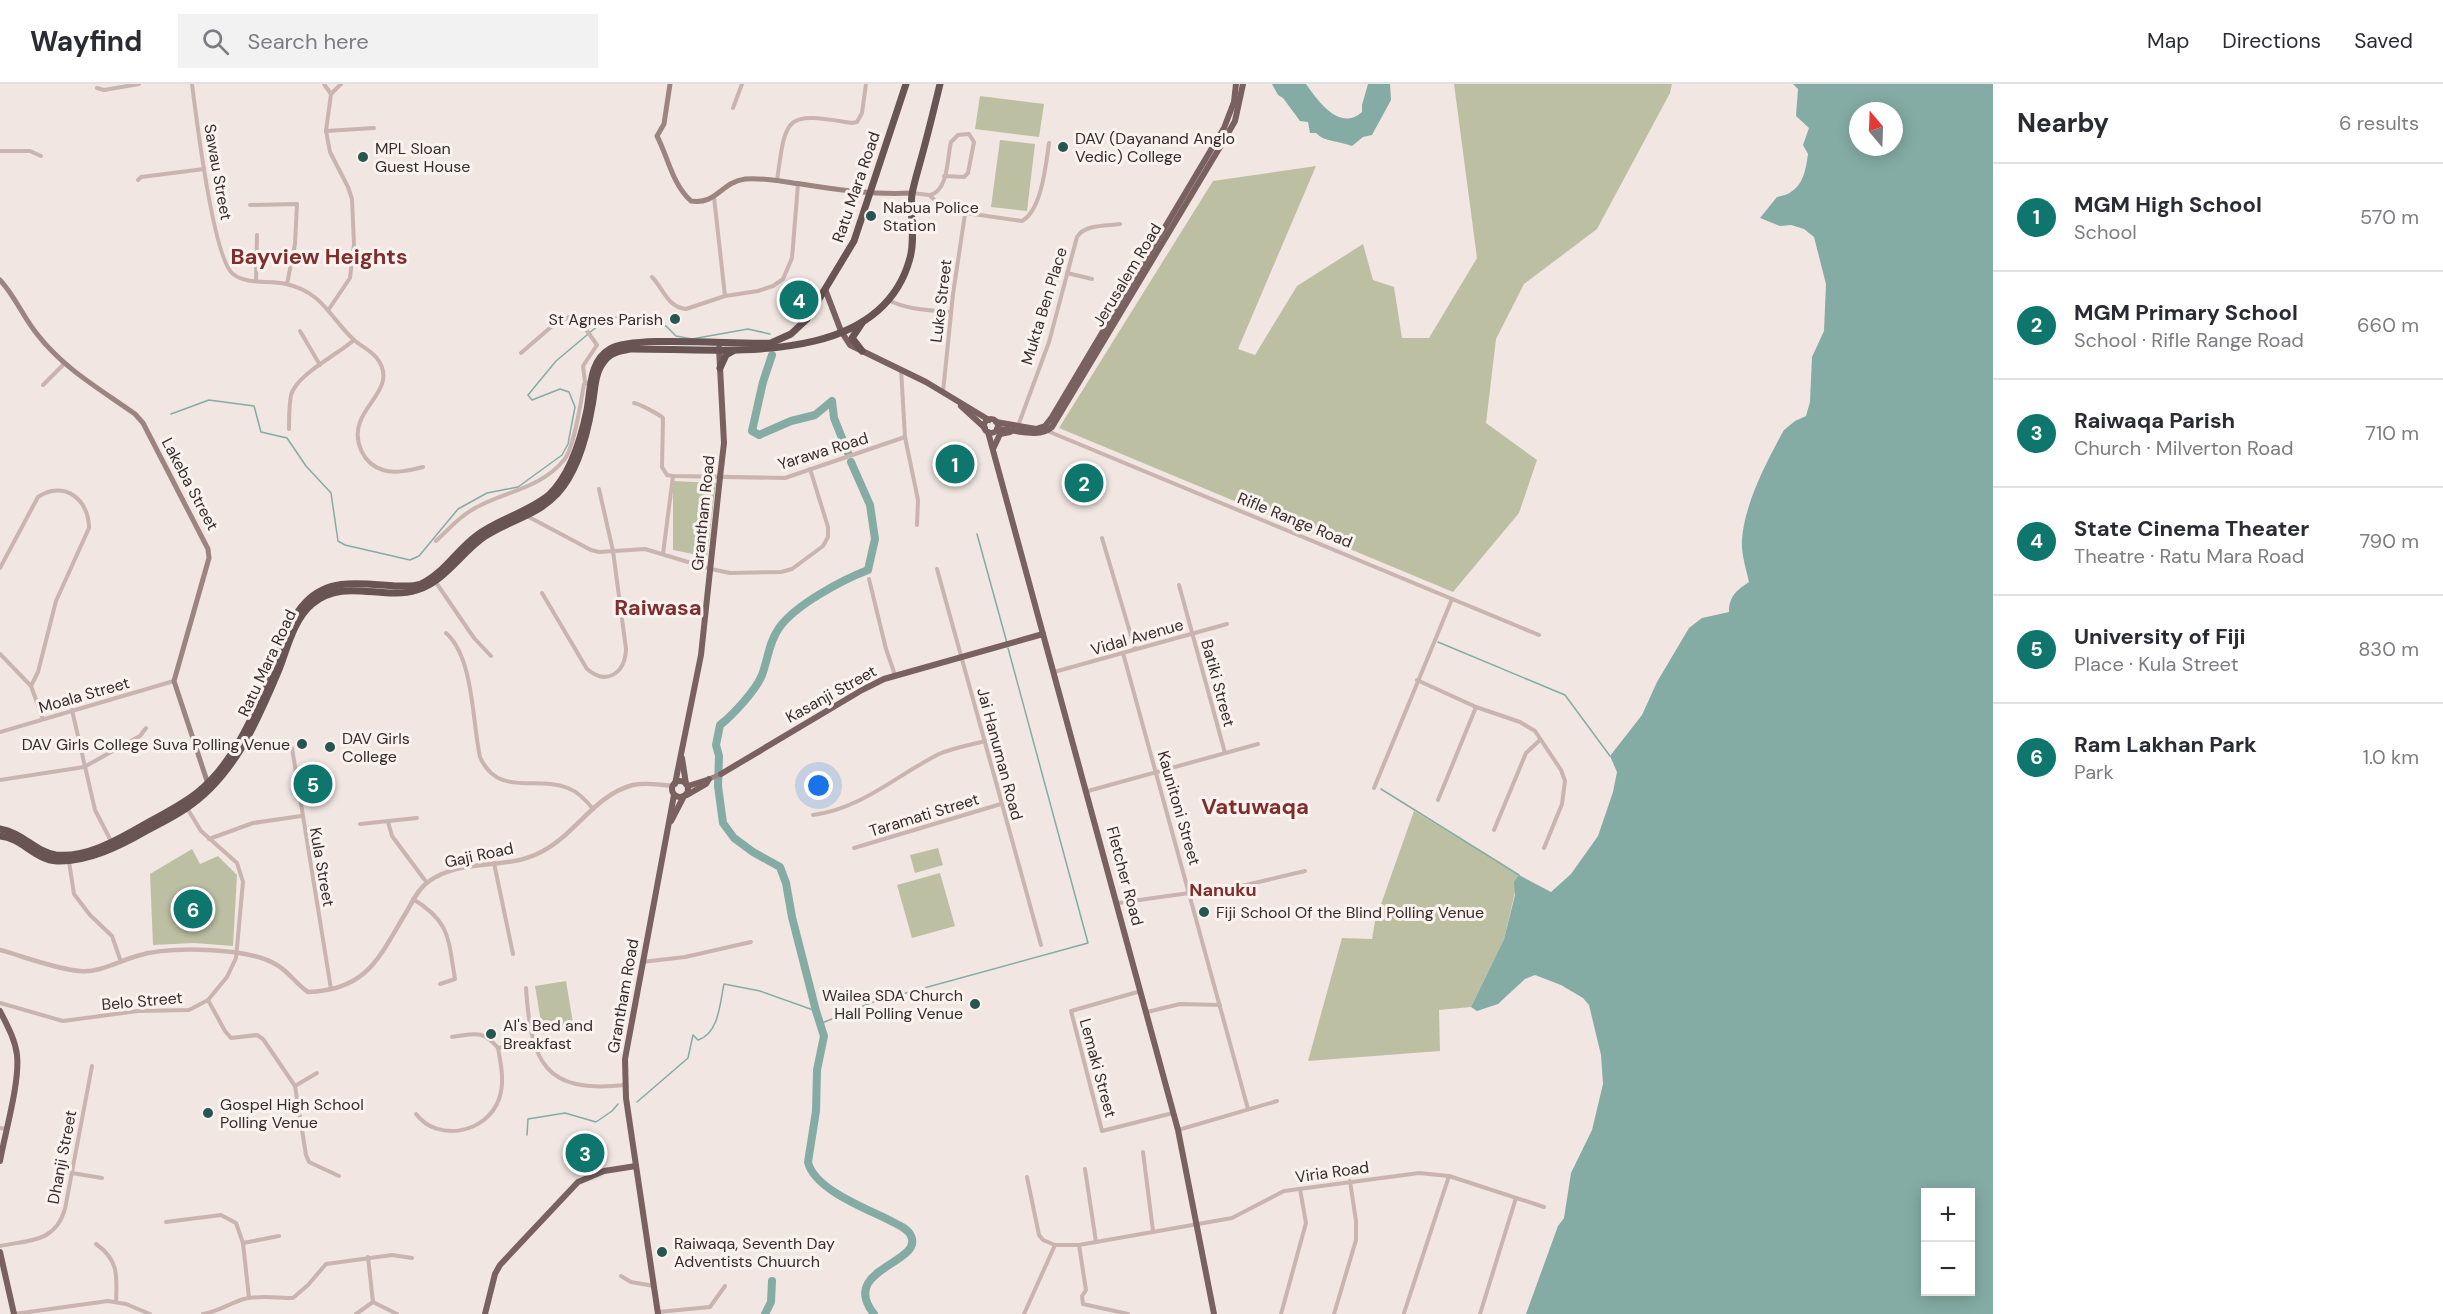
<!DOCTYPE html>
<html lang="en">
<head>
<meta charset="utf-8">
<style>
  :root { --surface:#fff; --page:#f2f2f3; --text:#2b2b33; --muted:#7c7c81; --line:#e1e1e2; --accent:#0f766e }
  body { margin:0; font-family:"DM Sans",sans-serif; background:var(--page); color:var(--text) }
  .controls { position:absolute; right:18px; bottom:18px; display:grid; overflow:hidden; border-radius:0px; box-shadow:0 3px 15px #0003 }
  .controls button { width:54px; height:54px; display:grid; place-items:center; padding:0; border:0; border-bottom:2px solid var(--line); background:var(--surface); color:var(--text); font:30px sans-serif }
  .compass { position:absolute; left:1849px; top:18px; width:54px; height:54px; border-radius:50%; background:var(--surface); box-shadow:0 3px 15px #0003; rotate:341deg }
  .you { position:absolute; left:819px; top:702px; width:21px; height:21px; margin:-15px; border:4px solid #fff; border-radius:50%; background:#1a73e8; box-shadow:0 0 0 9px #1a73e833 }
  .badge { display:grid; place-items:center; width:39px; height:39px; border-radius:50%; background:var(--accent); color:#fff; font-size:20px; font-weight:700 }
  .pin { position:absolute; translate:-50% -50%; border:3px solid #fff; box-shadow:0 2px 6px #0006 }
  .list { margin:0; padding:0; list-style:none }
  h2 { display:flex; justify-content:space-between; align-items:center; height:78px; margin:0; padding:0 24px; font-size:26px }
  h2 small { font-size:20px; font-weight:400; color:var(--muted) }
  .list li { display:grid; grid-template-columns:39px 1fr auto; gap:18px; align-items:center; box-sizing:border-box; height:108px; padding:0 24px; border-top:2px solid var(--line) }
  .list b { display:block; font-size:22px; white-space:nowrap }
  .list p { margin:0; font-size:20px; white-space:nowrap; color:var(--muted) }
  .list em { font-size:20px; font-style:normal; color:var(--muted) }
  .icon { flex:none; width:33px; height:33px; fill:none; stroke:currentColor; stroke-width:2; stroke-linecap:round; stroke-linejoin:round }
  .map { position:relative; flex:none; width:1993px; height:1230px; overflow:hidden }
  header { display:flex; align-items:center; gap:36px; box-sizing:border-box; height:84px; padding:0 30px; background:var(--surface); border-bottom:2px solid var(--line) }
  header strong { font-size:28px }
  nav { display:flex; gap:33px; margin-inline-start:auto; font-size:21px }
  .search { width:420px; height:54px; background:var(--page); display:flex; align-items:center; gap:15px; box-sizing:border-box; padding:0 21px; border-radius:0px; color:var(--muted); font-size:22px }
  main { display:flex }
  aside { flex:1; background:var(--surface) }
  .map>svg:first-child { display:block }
  .green { fill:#bdbfa3 }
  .water { fill:#84aca4; fill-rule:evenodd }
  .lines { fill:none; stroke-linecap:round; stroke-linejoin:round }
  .stream { stroke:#84aca4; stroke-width:1.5 }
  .river { stroke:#84aca4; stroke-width:8 }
  .minor { stroke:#c9b4af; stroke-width:4 }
  .tertiary { stroke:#c9b4af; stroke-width:4.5 }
  .secondary { stroke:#9c8480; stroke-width:5 }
  .primary { stroke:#78615f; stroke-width:6 }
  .trunk { stroke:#685452; stroke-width:7 }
  .poi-dot { fill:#26564e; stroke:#f9f2ee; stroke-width:2 }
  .labels { text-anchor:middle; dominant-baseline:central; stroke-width:6; stroke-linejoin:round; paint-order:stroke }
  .poi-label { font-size:16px; fill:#382d2c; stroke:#f9f2ee; text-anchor:start }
  .street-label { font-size:16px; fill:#382d2c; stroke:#f9f2ee }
  .neighbourhood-label { font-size:18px; font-weight:bold; fill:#7f2d2d; stroke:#f9f2ee }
  .district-label { font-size:22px; font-weight:bold; fill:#7f2d2d; stroke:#f9f2ee }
</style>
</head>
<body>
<header>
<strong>Wayfind</strong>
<div class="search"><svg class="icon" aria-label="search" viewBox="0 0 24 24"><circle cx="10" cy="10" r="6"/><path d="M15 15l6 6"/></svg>Search here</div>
<nav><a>Map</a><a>Directions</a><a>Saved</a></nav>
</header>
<main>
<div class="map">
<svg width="1993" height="1230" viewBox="0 0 1993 1230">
  <rect width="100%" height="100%" fill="#f1e6e2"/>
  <g class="green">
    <polygon points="1454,0 1672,0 1670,9 1597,145 1524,200 1496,255 1486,339 1537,376 1519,429 1453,508 1059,344 1213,97 1316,82 1238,265 1255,271 1297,202 1363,160 1373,196 1394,203 1402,254 1429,254 1477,174"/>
    <polygon points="980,12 1044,20 1039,53 975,45"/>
    <polygon points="1000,56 1035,60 1027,127 991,123"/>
    <polygon points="673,397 716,399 707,473 673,466"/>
    <polygon points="1414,727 1519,791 1504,855 1471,923 1439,926 1440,967 1308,977 1342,854 1372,855 1375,837"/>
    <polygon points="938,764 943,781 915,789 910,771"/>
    <polygon points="192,765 200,780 218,772 237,791 233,862 194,859 153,861 150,790"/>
    <polygon points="940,789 955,842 912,854 897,801"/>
    <polygon points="566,897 574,945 543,950 535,902"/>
  </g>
  <g class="water">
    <path d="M1272,0H1306C1318,17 1340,48 1362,28V21L1368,0H1390L1391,16L1372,51L1363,53L1352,62C1340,57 1324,58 1316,49H1310L1308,38L1300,37L1283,14L1278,11Z"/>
    <path d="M1793,0H1993V1230H1526L1558,1142L1564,1134L1571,1089L1592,1046L1603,1000L1601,971L1589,921L1583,914L1561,901L1535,891L1525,895L1498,920L1477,927L1471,923L1504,855L1515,811L1514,798L1519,791L1551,808L1571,790L1598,752L1613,708L1617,688L1610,672L1642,631L1657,598L1689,544L1702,534L1729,528C1729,512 1737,506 1749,498C1746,484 1741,470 1742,456C1744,421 1767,376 1784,346L1795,337L1806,332L1810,318L1812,273L1824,247L1826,200L1814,153L1804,145L1791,141L1780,142L1760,134L1777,113C1801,109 1805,92 1808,70L1803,61L1809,44L1796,32L1798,5ZM1858,27H1894V63H1858ZM1926,1108H1970V1208H1926Z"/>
  </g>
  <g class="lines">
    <g class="stream">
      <polyline points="171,330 209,316 254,322 261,348 287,354 306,382 331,409 338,457 345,461 410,476 419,472 458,425 487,409 518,403 562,371 568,360 575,323 569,308 560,305 532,316 528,311 556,277 606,235 618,233 666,242 676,252 692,255 748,245 770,250"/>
      <polyline points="977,450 1007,559"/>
      <polyline points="1438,558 1565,611 1610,672"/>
      <polyline points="1381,705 1519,791"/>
      <polyline points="822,939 873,918 1088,859 1008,564"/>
      <path d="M637,1018L688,974L693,951L698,956C719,950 720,918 724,900L760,907L816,927"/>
      <polyline points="527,1051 528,1035 565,1029 596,1038 612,1027 618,1020"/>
    </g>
    <g class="river">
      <polyline points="772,271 763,298 752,347 759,351 791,337 815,331 832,317 834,334 848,369"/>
      <path d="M851,378L870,421L875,455L868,486C842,496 795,521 779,544C769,558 768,575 762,591C756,606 733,631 720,641L716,661L719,672L718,702L723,739L734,754L753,768L780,783L786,799L792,833L816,927L824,952L817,986L816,1027L808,1078C814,1105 865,1124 889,1136C896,1140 908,1144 911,1152C924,1179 838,1185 874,1230"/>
      <polyline points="765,1230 771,1218 772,1197"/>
    </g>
    <g class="minor">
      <path d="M192,0C196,31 213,175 233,190C247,201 269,196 286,200C323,208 330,234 354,256C361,262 370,266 376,273C397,299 368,316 360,338C353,357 363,380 383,386C395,390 411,386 423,383"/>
      <polyline points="324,0 331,10"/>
      <polyline points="97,4 104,6 139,0"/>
      <polyline points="733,24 742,0"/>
      <polyline points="326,47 374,44"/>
      <polyline points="0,67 30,67 41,72"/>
      <polyline points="138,96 141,93 204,85"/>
      <path d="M777,97C786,30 785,28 852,39L857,38L862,29L866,0"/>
      <path d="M912,109L929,111L946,126L1022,137C1042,126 1046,79 1049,59"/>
      <path d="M930,111C949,106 947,73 951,58L958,51L969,50L974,58L968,89L964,93L944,92"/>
      <polyline points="714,113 725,212"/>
      <polyline points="250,121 297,120 295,160 287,200"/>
      <polyline points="1067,189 1092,195"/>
      <path d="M652,193C663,204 667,223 686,225L725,212L758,207L773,202L783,195L792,174L798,100"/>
      <polyline points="256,197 257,151"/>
      <path d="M888,216C908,226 929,226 951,228"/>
      <polyline points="329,225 350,194 354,160 352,115 348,103 330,68 326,47 331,10 341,0"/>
      <polyline points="300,247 320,281"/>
      <polyline points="521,269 551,243 569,233 585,244 597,261 583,282 585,298"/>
      <polyline points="901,285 905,353 918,416 917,441"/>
      <polyline points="43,301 64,280"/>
      <polyline points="943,308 953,210 965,130"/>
      <path d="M634,319C638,319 660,331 663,334L662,383L667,391L673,392L785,394L905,353"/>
      <path d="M1018,342L1049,258L1077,153C1085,140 1107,142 1120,140"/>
      <path d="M289,345C289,334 289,322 291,311C296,291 337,271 354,256"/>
      <polyline points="1045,346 1539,551"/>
      <polyline points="527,432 591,466 599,468 645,465 711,485 730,489 781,488 792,485 823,462 828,453 828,443 810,385"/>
      <polyline points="1102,454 1135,565"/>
      <path d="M436,457C450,444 462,430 479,422C508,407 542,403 564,376C574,365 581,317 584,300L590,298"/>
      <polyline points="663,470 673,392"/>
      <path d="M0,484L38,413C64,396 89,415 89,444L56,517L38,588L31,602"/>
      <polyline points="937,485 1041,861"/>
      <polyline points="869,495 886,565 895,591"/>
      <polyline points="435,497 474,554 491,572"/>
      <polyline points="1179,501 1225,669"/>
      <path d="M542,509L587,585C607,602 625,589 626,565L613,467L599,405"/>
      <path d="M446,549C474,574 472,637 480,673C498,714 536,691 568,704C578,708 586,716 593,725"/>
      <polyline points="1123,569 1248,1025"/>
      <polyline points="0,570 31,602 43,635"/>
      <polyline points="1054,588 1227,540"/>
      <polyline points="1417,596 1476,623 1520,638 1535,647 1561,686 1565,697 1562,720 1544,764"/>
      <polyline points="72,626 95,726 112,759"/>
      <polyline points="0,648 174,597"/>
      <polyline points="292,664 331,905"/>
      <polyline points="0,696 84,683 140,652 146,644"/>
      <polyline points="1374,704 1452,515"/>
      <polyline points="1088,707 1258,660"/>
      <polyline points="1438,716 1476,623"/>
      <path d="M813,731C861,725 897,691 939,670C953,664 970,661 985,657"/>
      <polyline points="388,738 392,752 427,799"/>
      <polyline points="360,740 417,734"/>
      <polyline points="1494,746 1526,669 1540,656"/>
      <polyline points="209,755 253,739 301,732"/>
      <polyline points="854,764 1001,720"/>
      <polyline points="69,778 74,810 90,831 112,852 121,878"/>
      <polyline points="494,779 513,870"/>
      <path d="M413,815C451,838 448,855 455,895L440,900"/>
      <polyline points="1118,819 1246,801 1305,787"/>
      <polyline points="642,878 685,873 751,858"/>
      <path d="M526,904C531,978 544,1010 625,1001"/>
      <polyline points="1141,907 1071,927 1102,1047 1173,1029"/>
      <polyline points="208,916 225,947 231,954 257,951 263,955 295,1002 306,1071 309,1078 339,1092"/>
      <polyline points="0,919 63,937 138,927 189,926 208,916 227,893 236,874 243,798 237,779 201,747 187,724"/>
      <polyline points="1147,928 1180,920 1220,921"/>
      <path d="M452,953C475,950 482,945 498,964L533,957"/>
      <polyline points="295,1002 317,989"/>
      <path d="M416,1030C438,1059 487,1049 499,1015C505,998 501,981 498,964"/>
      <polyline points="0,1044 6,1045"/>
      <polyline points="1178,1046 1277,1017"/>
      <polyline points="1143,1068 1153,1147"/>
      <polyline points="1085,1085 1096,1158"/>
      <polyline points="72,1089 102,1094"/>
      <polyline points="1027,1093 1039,1151 1043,1156 1055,1161 1079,1161 1232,1134 1284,1107 1419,1089 1449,1092 1544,1123"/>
      <polyline points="166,1138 221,1131 236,1139 243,1159 249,1214"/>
      <polyline points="243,1159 279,1152"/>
      <path d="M96,1160C119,1176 117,1192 116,1218"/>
      <polyline points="1079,1161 1086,1206 1082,1212 1083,1220 1128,1230"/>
      <path d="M0,1162C29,1156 55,1159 65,1125L92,982"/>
      <polyline points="368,1173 373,1218"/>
      <polyline points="621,1192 631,1198 654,1202"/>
      <polyline points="373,1218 397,1230"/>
      <polyline points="658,1228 710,1223 725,1202"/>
      <polyline points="1404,1229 1449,1092"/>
      <polyline points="14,1230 108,1217 126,1220 150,1230"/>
      <path d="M203,1230C218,1228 230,1219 244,1215C259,1211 277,1214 293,1214L308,1201L326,1180L392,1171L412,1174"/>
      <polyline points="356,1230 373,1218"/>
      <polyline points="1024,1230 1055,1161"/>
      <polyline points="1281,1230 1306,1139 1300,1105"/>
      <polyline points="1334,1230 1356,1156 1356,1137 1350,1097"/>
      <polyline points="1480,1230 1516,1114"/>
    </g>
    <path class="tertiary" d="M0,866C22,872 59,886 80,887C99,889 119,877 137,872C169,862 248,863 277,881C289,888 297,901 308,908C368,906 379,873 407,827C413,817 418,805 428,798C460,774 503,786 537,770C574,754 593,711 633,701C646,698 660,701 673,702"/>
    <g class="secondary">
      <path d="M670,0L664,40L657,52C668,73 672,100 691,117C717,121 721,98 745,95C763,93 783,98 801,100C838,106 874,111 912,109"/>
      <path d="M0,196C15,212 23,233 37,250C64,285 100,305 135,330L143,339L208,465L209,474L174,597L208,700"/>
      <polyline points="709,695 721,690"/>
    </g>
    <g class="primary">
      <polyline points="825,205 841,247 850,261 926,298 989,336"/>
      <polyline points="961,322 985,344"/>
      <circle cx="991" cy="342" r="7"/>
      <polyline points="996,338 1036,345 1045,342 1052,333 1224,44 1234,18 1236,0"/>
      <path d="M997,345C1014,345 1039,355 1052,343L1223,58L1235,37L1243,0"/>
      <polyline points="988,348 1178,1046 1214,1230"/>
      <polyline points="993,365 1000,350 1010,348"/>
      <polyline points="682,674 686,700"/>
      <polyline points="721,690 862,606 884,595 1043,550"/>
      <circle cx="680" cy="705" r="8"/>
      <polyline points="675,700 701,571 720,393 724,359 719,264"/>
      <polyline points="688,702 707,696"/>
      <polyline points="687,711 706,700 709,695"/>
      <polyline points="671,737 684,712"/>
      <path d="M0,927C7,941 15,955 17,971C20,998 5,1049 0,1077"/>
      <polyline points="0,1168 14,1230"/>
      <polyline points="485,1230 495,1190 500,1181 578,1098 604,1087 636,1082"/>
      <polyline points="658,1230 626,1014 625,975 674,711"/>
    </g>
    <g class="trunk">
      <polyline points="862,239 852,254 862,267"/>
      <polyline points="720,284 726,271 733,267"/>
      <path d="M0,745C22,748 35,768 56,771C86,774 115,757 140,743C159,732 181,722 198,708C234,679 254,630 272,589C281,566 288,536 306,518C330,493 363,500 395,502C403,502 413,503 421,500C443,490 457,466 476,452C498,435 527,429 549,411C571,390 581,355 587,326C591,305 589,277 610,265C634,251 737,261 771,259L791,250L807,235L854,157L906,0"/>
      <path d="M0,752C22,754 35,776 57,777C88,778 120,762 146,747C159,740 173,733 185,725C233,694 257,638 278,588C287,566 293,536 312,520C344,493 382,517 417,506C444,498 461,469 484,453C507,437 537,432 557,410C578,388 587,351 592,322C595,308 594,291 603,279C609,269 619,267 630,265C718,264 880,287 910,174C916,152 909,132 912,110C914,99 918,86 921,75C928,50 934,25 940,0"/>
    </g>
  </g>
  <g class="poi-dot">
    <circle cx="1063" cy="63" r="6"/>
    <circle cx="363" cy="73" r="6"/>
    <circle cx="871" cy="132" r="6"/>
    <circle cx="675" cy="235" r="6"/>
    <circle cx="302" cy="660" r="6"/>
    <circle cx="330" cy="663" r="6"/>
    <circle cx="1204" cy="828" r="6"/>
    <circle cx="975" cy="920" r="6"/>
    <circle cx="491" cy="950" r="6"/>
    <circle cx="208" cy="1029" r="6"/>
    <circle cx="662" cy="1168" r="6"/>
  </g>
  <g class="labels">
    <g class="poi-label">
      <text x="1075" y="54">DAV (Dayanand Anglo<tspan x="1075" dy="18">Vedic) College</tspan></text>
      <text x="375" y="64">MPL Sloan<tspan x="375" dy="18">Guest House</tspan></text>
      <text x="883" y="123">Nabua Police<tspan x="883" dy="18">Station</tspan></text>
      <text x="663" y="235" text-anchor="end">St Agnes Parish</text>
      <text x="342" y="654">DAV Girls<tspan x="342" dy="18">College</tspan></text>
      <text x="290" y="660" text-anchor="end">DAV Girls College Suva Polling Venue</text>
      <text x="1216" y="828">Fiji School Of the Blind Polling Venue</text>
      <text x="963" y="911" text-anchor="end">Wailea SDA Church<tspan x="963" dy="18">Hall Polling Venue</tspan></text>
      <text x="503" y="941">Al's Bed and<tspan x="503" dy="18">Breakfast</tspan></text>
      <text x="220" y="1020">Gospel High School<tspan x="220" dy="18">Polling Venue</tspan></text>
      <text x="674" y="1159">Raiwaqa, Seventh Day<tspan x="674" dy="18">Adventists Chuurch</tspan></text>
    </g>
    <g class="street-label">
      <text transform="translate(218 88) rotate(80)">Sawau Street</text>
      <text transform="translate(856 103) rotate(-71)">Ratu Mara Road</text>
      <text transform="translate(1127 191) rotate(-59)">Jerusalem Road</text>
      <text transform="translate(941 217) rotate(-83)">Luke Street</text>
      <text transform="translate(1044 222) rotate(-73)">Mukta Ben Place</text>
      <text transform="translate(823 367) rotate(-17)">Yarawa Road</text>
      <text transform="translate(190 400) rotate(62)">Lakeba Street</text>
      <text transform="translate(703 429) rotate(-84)">Grantham Road</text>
      <text transform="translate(1295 436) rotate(22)">Rifle Range Road</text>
      <text transform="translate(1137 553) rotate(-16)">Vidal Avenue</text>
      <text transform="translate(267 579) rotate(-65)">Ratu Mara Road</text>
      <text transform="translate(1218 599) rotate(75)">Batiki Street</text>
      <text transform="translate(831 610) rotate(-29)">Kasanji Street</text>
      <text transform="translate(84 611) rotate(-16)">Moala Street</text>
      <text transform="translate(1000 670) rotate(75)">Jai Hanuman Road</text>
      <text transform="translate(1179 724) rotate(74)">Kaunitoni Street</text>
      <text transform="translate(924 731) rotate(-17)">Taramati Street</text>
      <text transform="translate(479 771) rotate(-12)">Gaji Road</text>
      <text transform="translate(322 783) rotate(80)">Kula Street</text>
      <text transform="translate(1125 792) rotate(75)">Fletcher Road</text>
      <text transform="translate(623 912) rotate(-80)">Grantham Road</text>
      <text transform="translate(142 917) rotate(-5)">Belo Street</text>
      <text transform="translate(1098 984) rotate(75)">Lemaki Street</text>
      <text transform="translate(62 1073) rotate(-79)">Dhanji Street</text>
      <text transform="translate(1332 1088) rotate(-8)">Viria Road</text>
    </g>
    <g class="neighbourhood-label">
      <text x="1223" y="806">Nanuku</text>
    </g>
    <g class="district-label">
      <text x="319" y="172">Bayview Heights</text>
      <text x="658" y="523">Raiwasa</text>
      <text x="1255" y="722">Vatuwaqa</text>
    </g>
  </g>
</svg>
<div class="controls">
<button>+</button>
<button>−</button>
</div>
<svg class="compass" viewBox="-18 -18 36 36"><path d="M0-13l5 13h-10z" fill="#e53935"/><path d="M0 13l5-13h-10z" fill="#7c7c81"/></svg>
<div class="you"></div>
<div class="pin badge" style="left:955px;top:380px">1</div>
<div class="pin badge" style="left:1084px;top:399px">2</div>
<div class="pin badge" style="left:585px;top:1069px">3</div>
<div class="pin badge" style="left:799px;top:216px">4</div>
<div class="pin badge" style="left:313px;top:700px">5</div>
<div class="pin badge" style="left:193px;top:825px">6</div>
</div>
<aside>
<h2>Nearby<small>6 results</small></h2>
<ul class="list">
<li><span class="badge">1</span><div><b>MGM High School</b><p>School</p></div><em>570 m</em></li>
<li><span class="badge">2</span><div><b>MGM Primary School</b><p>School · Rifle Range Road</p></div><em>660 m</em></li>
<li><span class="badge">3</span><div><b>Raiwaqa Parish</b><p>Church · Milverton Road</p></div><em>710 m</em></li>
<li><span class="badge">4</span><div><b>State Cinema Theater</b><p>Theatre · Ratu Mara Road</p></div><em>790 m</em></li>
<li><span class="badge">5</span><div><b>University of Fiji</b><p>Place · Kula Street</p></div><em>830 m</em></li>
<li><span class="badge">6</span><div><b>Ram Lakhan Park</b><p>Park</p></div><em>1.0 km</em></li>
</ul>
</aside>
</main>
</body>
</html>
